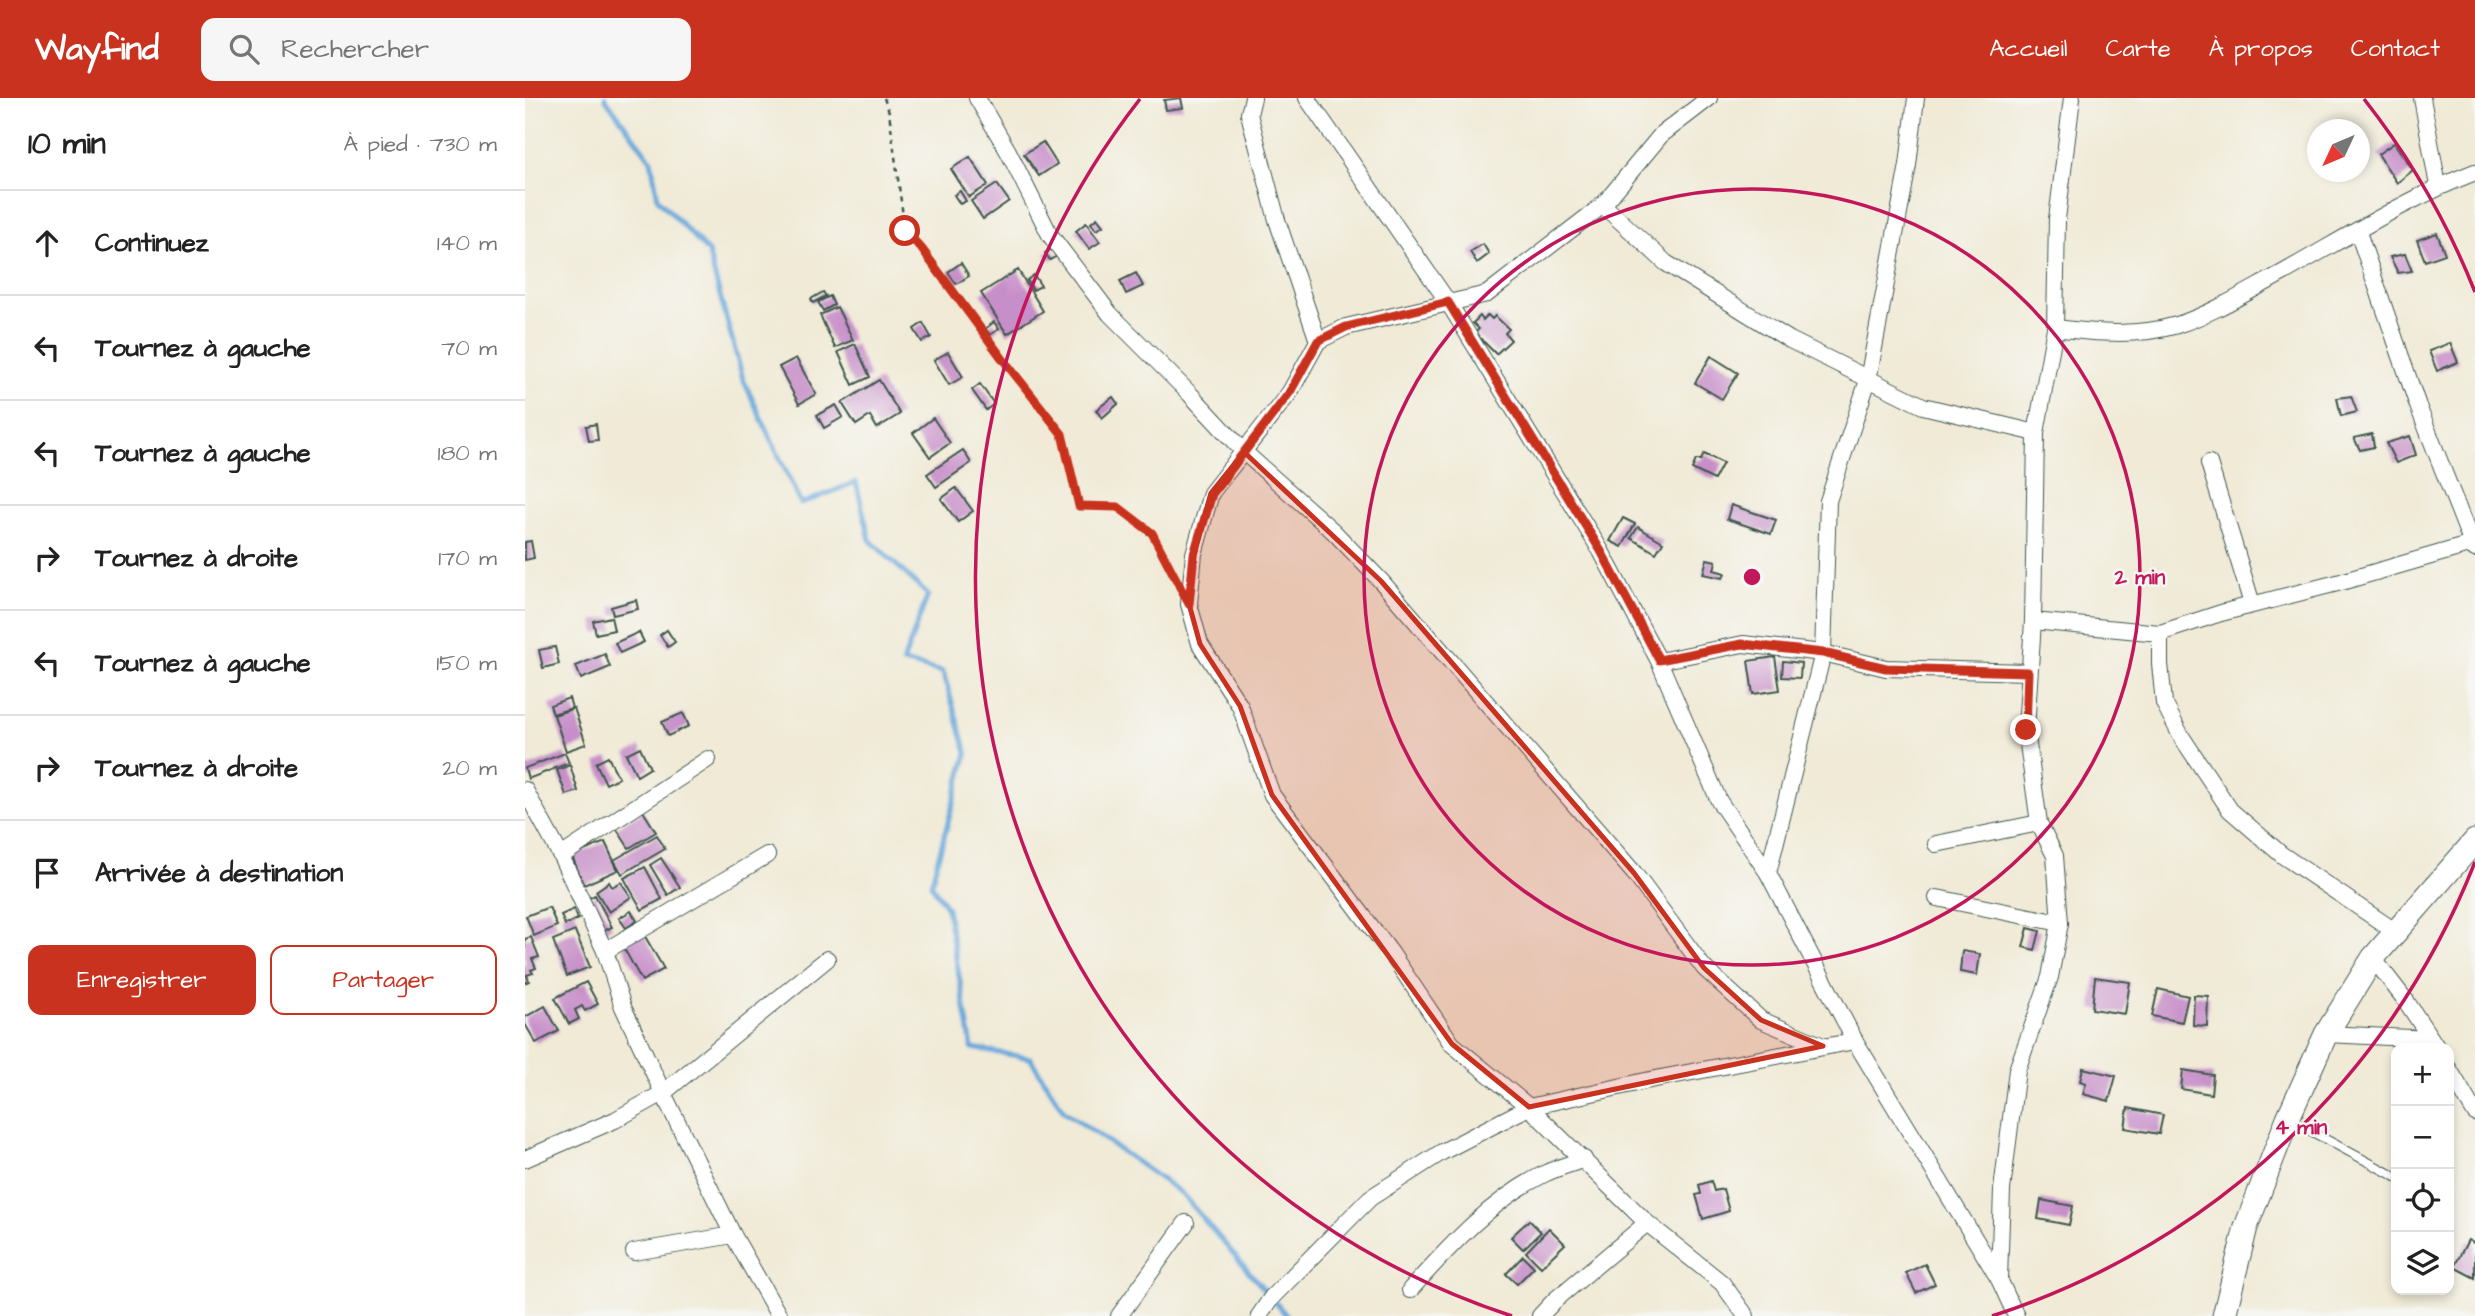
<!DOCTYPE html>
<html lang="fr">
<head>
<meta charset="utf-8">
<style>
  :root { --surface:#fff; --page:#f6f6f6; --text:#222; --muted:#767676; --line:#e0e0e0; --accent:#c8321e }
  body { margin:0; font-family:"Architects Daughter",sans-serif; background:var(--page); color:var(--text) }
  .controls { position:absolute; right:21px; bottom:21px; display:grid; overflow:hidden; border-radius:14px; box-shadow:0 4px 10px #0003 }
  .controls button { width:63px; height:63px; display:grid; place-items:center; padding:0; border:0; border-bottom:2px solid var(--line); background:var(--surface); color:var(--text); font:35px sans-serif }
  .compass { position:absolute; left:1782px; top:21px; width:63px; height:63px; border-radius:50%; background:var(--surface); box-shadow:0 4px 10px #0003; rotate:226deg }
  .stop { position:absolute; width:21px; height:21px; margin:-16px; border:5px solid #c8321e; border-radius:50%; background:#fff }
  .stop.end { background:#c8321e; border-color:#fff; box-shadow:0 2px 7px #0008 }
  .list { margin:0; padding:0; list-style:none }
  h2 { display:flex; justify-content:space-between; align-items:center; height:91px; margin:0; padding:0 28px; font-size:30px }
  h2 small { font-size:23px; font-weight:400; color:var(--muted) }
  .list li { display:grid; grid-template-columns:46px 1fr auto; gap:21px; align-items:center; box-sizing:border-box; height:105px; padding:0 28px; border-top:2px solid var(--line) }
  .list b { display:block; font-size:26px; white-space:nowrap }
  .list em { font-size:23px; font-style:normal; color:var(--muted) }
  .actions { display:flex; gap:14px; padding:21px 28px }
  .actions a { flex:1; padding:16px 0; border:2px solid var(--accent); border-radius:14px; text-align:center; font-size:24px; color:var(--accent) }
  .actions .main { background:var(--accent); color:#fff }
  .icon { flex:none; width:38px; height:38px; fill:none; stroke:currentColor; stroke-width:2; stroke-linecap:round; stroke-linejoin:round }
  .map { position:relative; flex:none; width:1950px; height:1218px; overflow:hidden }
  header { display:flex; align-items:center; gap:42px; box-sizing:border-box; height:98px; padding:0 35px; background:var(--accent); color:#fff }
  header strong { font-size:33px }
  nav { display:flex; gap:38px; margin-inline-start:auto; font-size:24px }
  .search { width:490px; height:63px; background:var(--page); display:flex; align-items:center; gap:18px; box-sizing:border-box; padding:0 24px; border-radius:14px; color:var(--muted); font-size:26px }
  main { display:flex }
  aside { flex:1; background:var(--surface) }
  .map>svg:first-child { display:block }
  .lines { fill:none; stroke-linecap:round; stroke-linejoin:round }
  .stream { stroke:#67a7da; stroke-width:5 }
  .building { fill:#c78fc9 }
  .service-casing { stroke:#3e574c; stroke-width:10 }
  .minor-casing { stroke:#3e574c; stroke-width:18 }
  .secondary-casing { stroke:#3e574c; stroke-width:25 }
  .path { stroke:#3e574c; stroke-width:2.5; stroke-dasharray:5 5; stroke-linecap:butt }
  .service { stroke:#fff; stroke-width:8 }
  .minor { stroke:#fff; stroke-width:16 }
  .secondary { stroke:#fff; stroke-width:23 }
  .route { stroke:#c8321e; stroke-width:9 }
  .marked { fill:#c8321e; fill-opacity:0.2; stroke:#c8321e; stroke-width:5; stroke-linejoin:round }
  .ring { fill:none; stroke:#c2185b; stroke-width:3.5 }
  .centre { fill:#c2185b; stroke:#f6f6f2; stroke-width:3.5 }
  .ring-label { font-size:21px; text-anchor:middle; font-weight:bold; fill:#c2185b; stroke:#f6f6f2; stroke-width:5; stroke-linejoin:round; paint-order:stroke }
</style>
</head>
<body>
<header>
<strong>Wayfind</strong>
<div class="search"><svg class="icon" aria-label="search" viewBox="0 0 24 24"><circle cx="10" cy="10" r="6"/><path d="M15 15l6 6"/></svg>Rechercher</div>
<nav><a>Accueil</a><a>Carte</a><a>À propos</a><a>Contact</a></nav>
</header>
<main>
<aside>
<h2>10 min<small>À pied · 730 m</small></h2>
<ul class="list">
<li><svg class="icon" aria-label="ahead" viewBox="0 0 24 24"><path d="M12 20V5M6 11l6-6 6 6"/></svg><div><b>Continuez</b></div><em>140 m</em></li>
<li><svg class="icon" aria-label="left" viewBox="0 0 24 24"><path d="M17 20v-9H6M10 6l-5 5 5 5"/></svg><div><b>Tournez à gauche</b></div><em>70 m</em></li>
<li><svg class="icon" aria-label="left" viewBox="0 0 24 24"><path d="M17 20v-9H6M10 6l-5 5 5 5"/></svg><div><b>Tournez à gauche</b></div><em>180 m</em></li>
<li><svg class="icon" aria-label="right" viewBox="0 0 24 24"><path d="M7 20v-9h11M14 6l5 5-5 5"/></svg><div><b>Tournez à droite</b></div><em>170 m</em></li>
<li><svg class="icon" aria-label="left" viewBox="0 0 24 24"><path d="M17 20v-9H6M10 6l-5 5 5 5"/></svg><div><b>Tournez à gauche</b></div><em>150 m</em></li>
<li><svg class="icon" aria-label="right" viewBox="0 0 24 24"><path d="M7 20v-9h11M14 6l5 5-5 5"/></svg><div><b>Tournez à droite</b></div><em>20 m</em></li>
<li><svg class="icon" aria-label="arrive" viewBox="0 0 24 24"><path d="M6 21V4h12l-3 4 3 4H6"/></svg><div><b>Arrivée à destination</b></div></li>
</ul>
<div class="actions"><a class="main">Enregistrer</a><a>Partager</a></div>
</aside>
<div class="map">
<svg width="1950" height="1218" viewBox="0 0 1950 1218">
  <rect width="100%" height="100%" fill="#f6f6f2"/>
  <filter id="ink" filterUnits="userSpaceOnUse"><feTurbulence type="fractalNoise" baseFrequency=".0143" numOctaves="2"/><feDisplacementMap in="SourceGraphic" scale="14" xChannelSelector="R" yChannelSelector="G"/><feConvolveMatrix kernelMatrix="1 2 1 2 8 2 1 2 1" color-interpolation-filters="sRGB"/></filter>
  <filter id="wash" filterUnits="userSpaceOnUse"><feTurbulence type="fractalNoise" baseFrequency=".00686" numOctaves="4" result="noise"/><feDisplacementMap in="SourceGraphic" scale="28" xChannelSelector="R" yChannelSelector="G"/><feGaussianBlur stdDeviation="1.57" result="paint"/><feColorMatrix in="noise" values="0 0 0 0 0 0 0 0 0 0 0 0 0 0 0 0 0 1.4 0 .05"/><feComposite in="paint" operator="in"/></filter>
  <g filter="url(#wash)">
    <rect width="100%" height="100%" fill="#f0ead6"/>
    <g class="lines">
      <polyline class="stream" points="80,0 126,62 133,101 183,154 218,281 276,406 331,384 345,442 403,497 378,564 418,574 442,655 406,786 422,810 447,950 505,960 539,1013 656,1095 762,1218"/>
    </g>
    <g id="blocks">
      <g class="building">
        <polygon points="656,0 658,10 641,12 639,2"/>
        <polygon points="518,44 532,66 514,78 499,56"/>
        <polygon points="1869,45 1888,72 1872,85 1853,56"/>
        <polygon points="445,59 463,87 444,99 426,71"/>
        <polygon points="472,86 484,103 458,121 446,103"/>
        <polygon points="435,93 441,103 435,106 429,97"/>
        <polygon points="572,120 578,128 571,132 566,125"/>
        <polygon points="561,125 575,144 564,151 551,133"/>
        <polygon points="1912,135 1920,156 1900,163 1892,142"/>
        <polygon points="958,146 964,156 952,165 945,154"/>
        <polygon points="527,151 532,158 525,162 520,155"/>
        <polygon points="1880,156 1887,173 1873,175 1865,159"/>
        <polygon points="436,165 444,178 431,186 423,174"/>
        <polygon points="493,172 518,213 482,236 456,195"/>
        <polygon points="611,175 618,188 601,196 595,183"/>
        <polygon points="509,177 516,188 508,192 502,182"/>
        <polygon points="298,194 301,198 288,205 286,201"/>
        <polygon points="305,198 309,207 298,213 293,204"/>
        <polygon points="312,209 328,242 310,250 295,217"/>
        <polygon points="963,217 967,221 970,218 984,231 980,235 986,242 971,256 950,235 954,231 948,225 955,218 958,222"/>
        <polygon points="469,224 474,231 465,237 460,231"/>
        <polygon points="398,225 406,239 397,244 389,231"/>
        <polygon points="1925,245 1933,264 1912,273 1904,253"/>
        <polygon points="330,246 345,279 328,287 313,254"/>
        <polygon points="423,254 438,279 424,287 409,262"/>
        <polygon points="1186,258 1213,275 1197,301 1170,285"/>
        <polygon points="271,260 291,296 274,306 254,269"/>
        <polygon points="354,282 375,316 352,330 345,318 331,327 317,305"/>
        <polygon points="455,286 469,306 461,312 447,292"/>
        <polygon points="1826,298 1832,314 1816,318 1812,300"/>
        <polygon points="588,299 593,306 577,320 571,312"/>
        <polygon points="311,307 318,319 299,330 292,317"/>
        <polygon points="408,320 425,345 405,359 388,335"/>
        <polygon points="71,326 73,342 64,343 61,328"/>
        <polygon points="1847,336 1849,349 1835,352 1829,340"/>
        <polygon points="1885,338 1891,357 1871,365 1861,345"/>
        <polygon points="438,352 446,365 411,389 402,376"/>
        <polygon points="1179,356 1198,365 1189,382 1167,371 1171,362 1176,362"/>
        <polygon points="431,390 448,413 433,424 416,401"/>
        <polygon points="1206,407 1251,422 1246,436 1202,421"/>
        <polygon points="1098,420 1110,426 1097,449 1085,443"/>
        <polygon points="1113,429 1138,444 1131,455 1106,440"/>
        <polygon points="6,443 9,460 0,462 0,444"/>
        <polygon points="1182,461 1191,463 1189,472 1200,475 1198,480 1178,476"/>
        <polygon points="111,502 113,511 88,517 86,509"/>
        <polygon points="86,519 89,532 71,536 68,523"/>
        <polygon points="142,532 150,544 143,549 135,537"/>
        <polygon points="114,534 119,544 95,555 90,545"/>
        <polygon points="30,549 34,566 18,570 14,552"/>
        <polygon points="80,556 85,569 56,581 51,568"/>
        <polygon points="1250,559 1255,592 1228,596 1223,563"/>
        <polygon points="1258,563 1276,565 1275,580 1257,579"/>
        <polygon points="44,600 47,610 28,616 25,607"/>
        <polygon points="49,610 61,646 41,653 29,617"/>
        <polygon points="158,615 164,628 143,638 137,624"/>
        <polygon points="115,649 125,670 112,678 101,656"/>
        <polygon points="40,655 44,665 3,681 0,670"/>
        <polygon points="83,659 94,680 81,686 71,665"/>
        <polygon points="45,667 53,693 41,697 32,672"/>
        <polygon points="118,713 131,734 104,750 91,730"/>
        <polygon points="132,737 140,751 97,776 89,762"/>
        <polygon points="80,744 93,772 59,787 47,758"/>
        <polygon points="136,760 155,789 143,797 125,767"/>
        <polygon points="120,769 137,801 117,812 99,780"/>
        <polygon points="84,784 87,789 96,784 106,799 84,814 71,793"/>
        <polygon points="70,797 87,829 77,834 60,802"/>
        <polygon points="24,809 32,828 9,838 1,818"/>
        <polygon points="49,811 53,821 40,827 36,817"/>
        <polygon points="106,813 112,823 101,830 94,820"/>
        <polygon points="1503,830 1515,833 1510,852 1498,849"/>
        <polygon points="50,833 65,869 42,878 28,842"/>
        <polygon points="118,835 139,871 117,883 97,847"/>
        <polygon points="6,839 14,859 7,861 11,870 6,872 8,875 2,877 4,883 0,885 0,841"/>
        <polygon points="1437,853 1455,856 1452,877 1435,874"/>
        <polygon points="1570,879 1605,884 1600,916 1567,911"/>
        <polygon points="61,884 73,906 60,913 57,908 50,912 54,921 44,926 30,900"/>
        <polygon points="1633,891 1663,898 1657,924 1627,918"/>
        <polygon points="1669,897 1683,898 1682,928 1668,927"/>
        <polygon points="20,908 34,933 11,945 0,926 0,919"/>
        <polygon points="1558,970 1591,978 1584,1003 1558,996 1561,985 1555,983"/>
        <polygon points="1658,972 1688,977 1686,996 1656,991"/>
        <polygon points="1603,1010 1638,1017 1634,1036 1600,1030"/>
        <polygon points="1186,1083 1189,1093 1198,1091 1204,1113 1178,1121 1171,1097 1176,1096 1174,1087"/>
        <polygon points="1516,1102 1548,1108 1544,1127 1513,1121"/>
        <polygon points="1004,1122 1016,1134 998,1151 986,1139"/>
        <polygon points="1024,1130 1040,1146 1016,1169 1001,1154"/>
        <polygon points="1943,1142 1950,1146 1950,1180 1929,1169"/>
        <polygon points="998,1158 1009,1169 992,1186 981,1176"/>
        <polygon points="1400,1166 1410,1186 1391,1195 1381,1175"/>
      </g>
    </g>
  </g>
  <g filter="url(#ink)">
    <use href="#blocks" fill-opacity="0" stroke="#3e574c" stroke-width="2"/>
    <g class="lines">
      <defs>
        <polyline id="service" points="1765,1022 1871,1079"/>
        <g id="minor">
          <polyline points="452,0 483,53 525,137 585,216 665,296 719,354 808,433 856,483 1109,775 1179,870 1236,922 1298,948"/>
          <polyline points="728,0 724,16 752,122 793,243"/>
          <polyline points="782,0 923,204 1076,453 1134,563 1194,703 1243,775 1330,943 1474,1181 1491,1218"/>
          <polyline points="1184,0 1136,37 1078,107 962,196 821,229 793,243 765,294 686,395 669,456 664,506 675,546 715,608 747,697 866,855 927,946 1004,1009 1122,1125 1197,1185 1221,1218"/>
          <polyline points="1897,0 1913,88"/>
          <polyline points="1078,107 1141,165 1265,242 1398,308 1511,335"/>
          <polyline points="1833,134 1893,308 1947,446"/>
          <path d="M1530,230C1571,235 1611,239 1652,227C1683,217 1714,199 1743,183C1811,146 1878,102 1950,74"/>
          <polyline points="1684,365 1727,506"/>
          <polyline points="1508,523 1635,535 1696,515 1816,484 1947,446 1950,451"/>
          <polyline points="1635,535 1635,566 1639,605 1656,638 1705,712 1757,757 1871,834"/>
          <polyline points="1134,563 1218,546 1298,555 1361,570 1503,574"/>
          <polyline points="0,692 36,758 80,853 98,909 138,995 208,1137 254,1218"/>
          <polyline points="1411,746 1514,725"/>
          <polyline points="36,758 183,661"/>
          <polyline points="1243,775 1298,555 1303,403 1343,282 1383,67 1391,0"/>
          <polyline points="1412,800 1535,825"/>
          <polyline points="80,853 242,757"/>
          <polyline points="1848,860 1881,903 1912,950"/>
          <polyline points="1801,936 1906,941"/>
          <polyline points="1924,971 1950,1015"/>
          <polyline points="0,1061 90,1022 138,995 302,861"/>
          <polyline points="109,1154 208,1137"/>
          <polyline points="1474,1181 1477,1092 1492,972 1525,879 1535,825 1530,758 1514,725 1501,632 1508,523 1511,335 1530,230 1532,121 1547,0"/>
          <path d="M885,1192C925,1148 965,1103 1019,1076C1031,1070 1046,1066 1059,1061"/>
          <polyline points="594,1218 661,1125"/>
          <polyline points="734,1218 747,1199 845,1100 917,1054 1004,1009 1125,982 1330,943"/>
          <polyline points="1015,1218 1030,1202 1122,1125"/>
        </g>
        <polyline id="secondary" points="1699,1218 1721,1129 1763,1020 1801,936 1848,860 1950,743"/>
      </defs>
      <use href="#service" class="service-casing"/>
      <use href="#minor" class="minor-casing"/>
      <use href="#secondary" class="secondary-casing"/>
      <polyline class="path" points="359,0 364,14 380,133 396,150 477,260 537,336 554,408 593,409 627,435 649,478"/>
      <use href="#service" class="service"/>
      <use href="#minor" class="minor"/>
      <use href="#secondary" class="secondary"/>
    </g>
  </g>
  <g class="lines" filter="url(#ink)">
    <polyline class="route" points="380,133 396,150 477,260 537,336 554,408 593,409 627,435 664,506 669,456 687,396 765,294 793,243 821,229 923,204 1076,453 1134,562 1217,546 1298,555 1361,570 1503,574 1501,632"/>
  </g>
  <path class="marked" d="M719,354L856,483L1109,775L1179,870L1236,922L1298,948L1004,1009L927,946L747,697L715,608L675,546L664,506L669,456L686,395Z"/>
  <g class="ring">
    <circle cx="1227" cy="479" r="388"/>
    <path d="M1950 764A777 777 0 0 1 1467 1218M987 1218A777 777 0 0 1 615 1M1839 1A777 777 0 0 1 1950 194"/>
  </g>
  <circle cx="1227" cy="479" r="10" class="centre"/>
  <g class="ring-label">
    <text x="1615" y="486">2 min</text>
    <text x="1776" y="1036">4 min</text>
  </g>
</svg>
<div class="controls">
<button>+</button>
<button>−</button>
<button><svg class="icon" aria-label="locate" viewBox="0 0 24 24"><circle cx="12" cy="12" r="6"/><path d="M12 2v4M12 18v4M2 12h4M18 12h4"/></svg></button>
<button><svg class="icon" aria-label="layers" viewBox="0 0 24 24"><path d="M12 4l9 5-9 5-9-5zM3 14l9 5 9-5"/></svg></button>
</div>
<svg class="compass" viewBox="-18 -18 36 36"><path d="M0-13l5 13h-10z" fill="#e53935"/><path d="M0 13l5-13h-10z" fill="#767676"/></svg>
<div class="stop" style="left:380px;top:133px"></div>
<div class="stop end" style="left:1501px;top:632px"></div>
</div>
</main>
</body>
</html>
